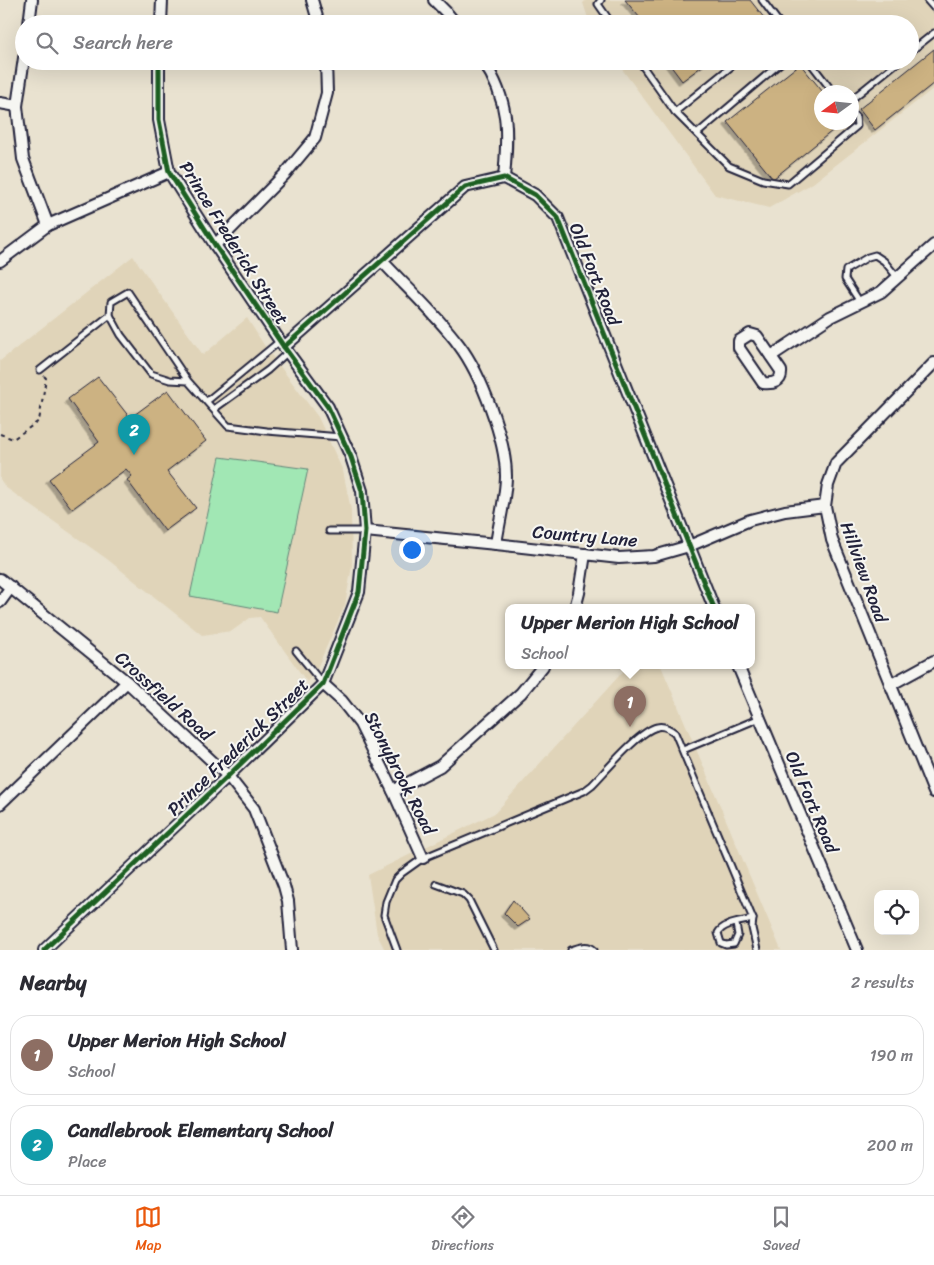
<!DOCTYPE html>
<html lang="en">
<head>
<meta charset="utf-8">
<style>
  :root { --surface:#fff; --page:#f2f2f3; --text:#2b2b33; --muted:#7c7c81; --line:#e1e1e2; --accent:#ea580c }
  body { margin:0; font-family:Sriracha,sans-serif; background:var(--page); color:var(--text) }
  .controls { position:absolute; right:15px; bottom:15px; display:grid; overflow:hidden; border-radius:10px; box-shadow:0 5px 20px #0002 }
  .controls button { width:45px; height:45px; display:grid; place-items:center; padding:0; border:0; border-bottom:1px solid var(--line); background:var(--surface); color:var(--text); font:25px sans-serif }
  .compass { position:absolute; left:814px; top:85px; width:45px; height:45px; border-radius:50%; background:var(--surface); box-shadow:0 5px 20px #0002; rotate:255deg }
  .you { position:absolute; left:411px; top:549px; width:18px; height:18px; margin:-12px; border:4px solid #fff; border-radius:50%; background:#1a73e8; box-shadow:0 0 0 8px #1a73e833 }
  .badge { display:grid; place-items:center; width:32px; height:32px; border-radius:50%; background:var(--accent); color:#fff; font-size:16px; font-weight:700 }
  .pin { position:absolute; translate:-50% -41px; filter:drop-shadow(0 1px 2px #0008) }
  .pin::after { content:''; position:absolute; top:26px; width:18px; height:15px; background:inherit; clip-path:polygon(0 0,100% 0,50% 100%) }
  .popup { position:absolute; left:505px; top:604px; width:250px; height:65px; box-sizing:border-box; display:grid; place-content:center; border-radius:10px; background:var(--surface); filter:drop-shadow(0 1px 4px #0005); font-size:16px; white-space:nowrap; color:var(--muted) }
  .popup b { font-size:19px; color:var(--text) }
  .popup::after { content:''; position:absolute; left:50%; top:100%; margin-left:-10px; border:10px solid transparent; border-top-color:var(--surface) }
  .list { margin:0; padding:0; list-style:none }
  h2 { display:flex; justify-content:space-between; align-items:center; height:65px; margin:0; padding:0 20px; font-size:21px }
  h2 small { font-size:16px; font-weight:400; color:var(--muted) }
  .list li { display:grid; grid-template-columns:32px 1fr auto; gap:15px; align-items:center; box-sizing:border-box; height:80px; margin:0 10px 10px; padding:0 10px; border:1px solid var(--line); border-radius:20px }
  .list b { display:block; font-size:19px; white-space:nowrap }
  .list p { margin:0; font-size:16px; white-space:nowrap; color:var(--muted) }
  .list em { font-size:16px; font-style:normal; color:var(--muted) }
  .icon { flex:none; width:28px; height:28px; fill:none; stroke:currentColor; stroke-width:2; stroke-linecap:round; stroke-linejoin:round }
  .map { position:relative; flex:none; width:934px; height:950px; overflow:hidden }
  .search { position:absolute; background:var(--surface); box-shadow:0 5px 20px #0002; left:15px; right:15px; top:15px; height:55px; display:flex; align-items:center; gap:12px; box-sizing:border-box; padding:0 18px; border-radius:28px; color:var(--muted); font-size:19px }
  .sheet { height:245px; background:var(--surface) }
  nav { display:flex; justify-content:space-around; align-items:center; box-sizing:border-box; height:70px; border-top:1px solid var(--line); background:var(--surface); font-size:14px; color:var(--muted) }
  nav a { display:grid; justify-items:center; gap:2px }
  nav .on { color:var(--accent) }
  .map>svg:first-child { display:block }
  .built { fill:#e0d4b9; fill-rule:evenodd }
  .green { fill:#a1e7b4; stroke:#628478 }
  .building { fill:#ccb282; stroke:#22223b; filter:url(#shadow) }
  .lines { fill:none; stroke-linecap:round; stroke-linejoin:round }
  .service-casing { stroke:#22223b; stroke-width:9 }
  .minor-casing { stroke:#22223b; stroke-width:14 }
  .path { stroke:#22223b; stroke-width:2; stroke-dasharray:4 4; stroke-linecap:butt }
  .service { stroke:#f6f6f2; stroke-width:5 }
  .minor { stroke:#f6f6f2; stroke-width:10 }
  .cycleway-casing { stroke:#f6f6f2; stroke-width:8 }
  .cycleway { stroke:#1b5e20; stroke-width:5 }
  .labels { text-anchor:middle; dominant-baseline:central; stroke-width:4; stroke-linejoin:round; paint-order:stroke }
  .street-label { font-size:18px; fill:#22223b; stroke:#f6f6f2 }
</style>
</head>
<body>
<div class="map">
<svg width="934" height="950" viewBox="0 0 934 950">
  <defs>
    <filter id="shadow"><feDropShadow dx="-3.5" dy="3.5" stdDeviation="0" flood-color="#0004"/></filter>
  </defs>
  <rect width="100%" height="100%" fill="#e9e2d0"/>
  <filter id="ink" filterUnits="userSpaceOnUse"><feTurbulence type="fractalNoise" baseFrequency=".02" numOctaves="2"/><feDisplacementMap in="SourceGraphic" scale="10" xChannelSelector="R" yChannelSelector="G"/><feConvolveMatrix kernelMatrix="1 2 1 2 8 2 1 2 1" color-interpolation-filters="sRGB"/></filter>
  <g filter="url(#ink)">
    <g class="built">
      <path d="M586,0H934V88L813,183L769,208L715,195L616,61H910V24H590L583,3ZM822,92H852V122H822Z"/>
      <polygon points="133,256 203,355 247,318 264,345 318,417 343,471 351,510 352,566 345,605 318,666 307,682 260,617 250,618 232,631 202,635 107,559 5,487 0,479 0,361"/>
      <polygon points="628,666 661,666 781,950 385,950 377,934 368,875 495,813"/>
    </g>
    <polygon class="green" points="220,457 308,469 277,612 190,596"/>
    <g class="building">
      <polygon points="625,0 750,0 765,19 759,24 645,24"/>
      <polygon points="934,49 934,83 875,130 859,109"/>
      <polygon points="667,61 709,61 682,81"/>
      <polygon points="800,64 823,92 822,122 843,122 773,179 727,122"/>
      <polygon points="98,377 130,418 168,390 206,441 167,471 196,508 165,531 127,480 132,476 126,469 72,509 49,479 99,442 68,399"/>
      <polygon points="513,900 530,919 518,927 504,913"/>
    </g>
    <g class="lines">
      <defs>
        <g id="service">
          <polyline points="601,0 598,4 612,24"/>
          <polyline points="762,0 780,24"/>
          <polyline points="927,0 934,8"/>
          <polyline points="910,52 934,33"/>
          <polyline points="639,61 675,112 738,61"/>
          <polyline points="809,61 833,92"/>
          <polyline points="852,99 899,61"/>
          <polyline points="675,112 729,166 763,180 788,184 857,126 856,117 852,113"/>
          <polyline points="698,133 783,61"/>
          <polyline points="860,302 845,279 846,270 868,257 875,255 884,261 897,277"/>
          <polyline points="40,370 110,315"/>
          <polyline points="188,381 170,380 151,374 121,335 110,315 111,302 128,292 188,381 228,426 267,431 341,437"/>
          <polyline points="207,401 280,341"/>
          <polyline points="214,409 268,370 288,352"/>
          <polyline points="329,531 365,531"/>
          <polyline points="296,651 323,684"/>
          <polyline points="683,750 760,718"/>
          <polyline points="436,884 463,894 469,900 494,950"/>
          <path d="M736,924L738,935L734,944L726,945L721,943L718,933C723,923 742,922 753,919L752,928L757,950"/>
          <path d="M397,950L384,915L386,902L395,880L402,873L423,858L584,791L592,785C606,771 639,731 657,727C664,725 670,729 675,733L753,919"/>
          <path d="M571,950C579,947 588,944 594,950"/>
        </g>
        <g id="minor">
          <polyline points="312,0 319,24"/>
          <polyline points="434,0 446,12 456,24"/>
          <polyline points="29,24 32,0"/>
          <polyline points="161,24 162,0"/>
          <polyline points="24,58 17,106 23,159 48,225"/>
          <path d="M483,61C510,101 508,132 504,178"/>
          <polyline points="0,103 17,106"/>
          <polyline points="215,245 285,174 315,138 327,93 326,61"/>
          <polyline points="0,261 48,225 169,172"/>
          <path d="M382,261C408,289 437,315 459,345C481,374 506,440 506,476C506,496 499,523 496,544"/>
          <path d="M750,334L757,336L781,371C782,382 773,384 763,383L739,348V341Z"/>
          <polyline points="284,347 465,187 504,178 535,195 558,218 714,608"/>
          <polyline points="771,356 830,317 881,292 934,245"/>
          <polyline points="934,363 836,463 828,485 825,506 832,540 934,792"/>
          <polyline points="365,531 496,544 619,558 654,556 689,546 750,520 785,511 825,506"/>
          <polyline points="0,579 127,682 228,776 254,809 284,886 288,901 292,950"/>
          <polyline points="0,602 11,587"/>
          <polyline points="575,608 579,593 585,554"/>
          <polyline points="738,666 857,950"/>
          <polyline points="323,684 342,701 360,724 393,791 423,858"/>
          <polyline points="890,685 934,661"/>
          <polyline points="393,791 440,766 521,693 543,666"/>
          <polyline points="0,804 127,682"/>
          <polyline points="44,950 228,776 323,684 359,592 365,531 362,491 351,457 328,407 284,347 215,245 169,172 159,120 159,61"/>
        </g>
      </defs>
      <use href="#service" class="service-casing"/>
      <use href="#minor" class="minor-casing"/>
      <polyline class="path" points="0,434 13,439 39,421 46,378 44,376"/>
      <use href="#service" class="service"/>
      <use href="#minor" class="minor"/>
      <defs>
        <g id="cycleway">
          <polyline points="284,347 465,187 504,178 535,195 558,218 714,608"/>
          <polyline points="44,950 228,776 323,684 359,592 365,531 362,491 351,457 328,407 284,347 215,245 169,172 159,120 159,61"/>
        </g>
      </defs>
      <use href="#cycleway" class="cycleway-casing"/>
      <use href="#cycleway" class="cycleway"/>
    </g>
  </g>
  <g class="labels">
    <g class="street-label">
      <text transform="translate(234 243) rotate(58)">Prince Frederick Street</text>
      <text transform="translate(595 274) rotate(68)">Old Fort Road</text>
      <text transform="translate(585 536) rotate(5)">Country Lane</text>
      <text transform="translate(864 572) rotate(70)">Hillview Road</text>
      <text transform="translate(164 696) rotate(42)">Crossfield Road</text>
      <text transform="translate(238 747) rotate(-44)">Prince Frederick Street</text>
      <text transform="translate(400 773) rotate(63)">Stonybrook Road</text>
      <text transform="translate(812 802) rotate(67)">Old Fort Road</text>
    </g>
  </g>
</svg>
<div class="controls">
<button><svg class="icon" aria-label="locate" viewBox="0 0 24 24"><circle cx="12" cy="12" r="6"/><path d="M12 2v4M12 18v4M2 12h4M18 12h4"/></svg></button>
</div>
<svg class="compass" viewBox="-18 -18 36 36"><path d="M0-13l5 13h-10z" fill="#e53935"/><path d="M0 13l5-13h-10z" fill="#7c7c81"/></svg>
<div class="you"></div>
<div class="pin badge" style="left:630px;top:727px;background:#8d6e63">1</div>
<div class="popup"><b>Upper Merion High School</b>School</div>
<div class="pin badge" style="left:134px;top:455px;background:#0f9aa8">2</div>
<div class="search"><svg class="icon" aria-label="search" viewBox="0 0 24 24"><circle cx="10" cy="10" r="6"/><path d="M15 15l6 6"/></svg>Search here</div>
</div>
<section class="sheet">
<h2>Nearby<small>2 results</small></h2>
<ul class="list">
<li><span class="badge" style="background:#8d6e63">1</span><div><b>Upper Merion High School</b><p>School</p></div><em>190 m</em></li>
<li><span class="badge" style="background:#0f9aa8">2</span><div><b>Candlebrook Elementary School</b><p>Place</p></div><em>200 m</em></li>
</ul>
</section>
<nav>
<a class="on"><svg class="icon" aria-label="map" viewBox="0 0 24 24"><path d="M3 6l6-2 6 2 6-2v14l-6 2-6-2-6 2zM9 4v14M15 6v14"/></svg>Map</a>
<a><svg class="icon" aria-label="directions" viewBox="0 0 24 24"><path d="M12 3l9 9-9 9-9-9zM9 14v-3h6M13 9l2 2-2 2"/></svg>Directions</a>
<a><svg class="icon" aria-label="saved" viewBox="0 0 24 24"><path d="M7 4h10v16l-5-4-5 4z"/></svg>Saved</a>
</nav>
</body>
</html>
